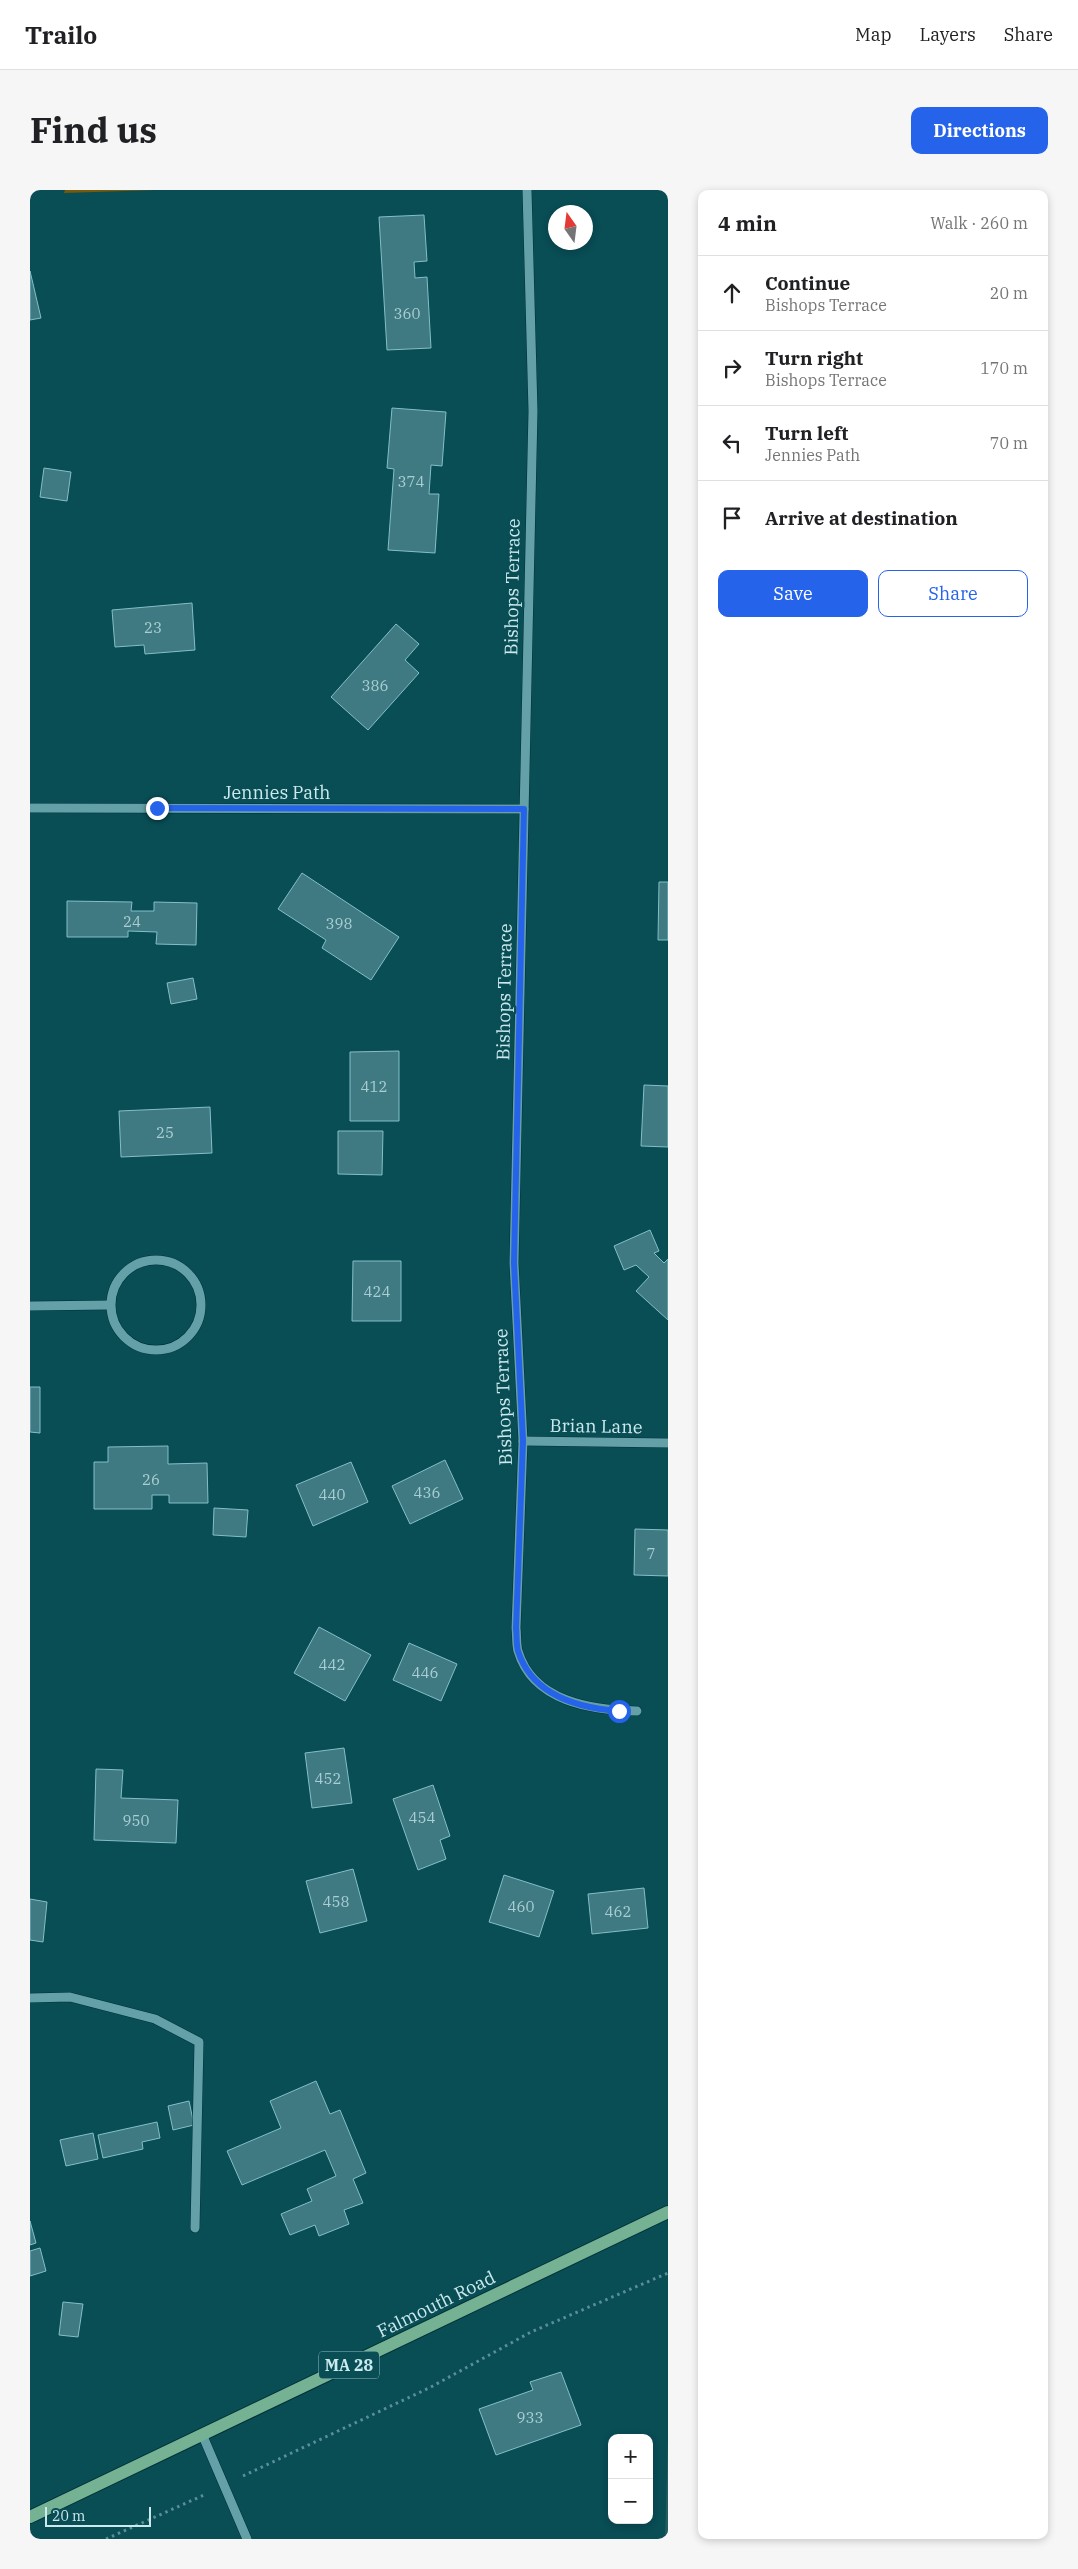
<!DOCTYPE html>
<html lang="en">
<head>
<meta charset="utf-8">
<style>
  :root { --surface:#fff; --page:#f6f6f6; --text:#202124; --muted:#757577; --line:#e0e0e0; --accent:#2563eb }
  body { margin:0; font-family:"IBM Plex Serif",serif; background:var(--page); color:var(--text) }
  .controls { position:absolute; right:15px; bottom:15px; display:grid; overflow:hidden; border-radius:10px; box-shadow:0 2px 8px #0003 }
  .controls button { width:45px; height:45px; display:grid; place-items:center; padding:0; border:0; border-bottom:1px solid var(--line); background:var(--surface); color:var(--text); font:25px sans-serif }
  .compass { position:absolute; left:518px; top:15px; width:45px; height:45px; border-radius:50%; background:var(--surface); box-shadow:0 2px 8px #0003; rotate:346deg }
  .scale { position:absolute; left:15px; bottom:12px; width:106px; box-sizing:border-box; padding-left:5px; border:2px solid #cceaee; border-top:0; font-size:14px; line-height:18px; white-space:nowrap; color:#cceaee; -webkit-text-stroke:4px #094d55; paint-order:stroke }
  .stop { position:absolute; width:15px; height:15px; margin:-11px; border:4px solid #2563eb; border-radius:50%; background:#fff }
  .stop.end { background:#2563eb; border-color:#fff; box-shadow:0 1px 5px #0008 }
  .list { margin:0; padding:0; list-style:none }
  h2 { display:flex; justify-content:space-between; align-items:center; height:65px; margin:0; padding:0 20px; font-size:21px }
  h2 small { font-size:16px; font-weight:400; color:var(--muted) }
  .list li { display:grid; grid-template-columns:32px 1fr auto; gap:15px; align-items:center; box-sizing:border-box; height:75px; padding:0 20px; border-top:1px solid var(--line) }
  .list b { display:block; font-size:19px; white-space:nowrap }
  .list p { margin:0; font-size:16px; white-space:nowrap; color:var(--muted) }
  .list em { font-size:16px; font-style:normal; color:var(--muted) }
  .actions { display:flex; gap:10px; padding:15px 20px }
  .actions a { flex:1; padding:11px 0; border:1px solid var(--accent); border-radius:10px; text-align:center; font-size:18px; color:var(--accent) }
  .actions .main { background:var(--accent); color:#fff }
  .icon { flex:none; width:28px; height:28px; fill:none; stroke:currentColor; stroke-width:2; stroke-linecap:round; stroke-linejoin:round }
  .map { position:relative; flex:none; width:638px; height:2349px; overflow:hidden; border-radius:10px }
  header { display:flex; align-items:center; gap:30px; box-sizing:border-box; height:70px; padding:0 25px; background:var(--surface); border-bottom:1px solid var(--line) }
  header strong { font-size:24px }
  nav { display:flex; gap:28px; margin-inline-start:auto; font-size:18px }
  .intro { display:flex; align-items:center; justify-content:space-between; box-sizing:border-box; height:120px; padding:0 30px }
  h1 { margin:0; font-size:35px }
  .button { padding:12px 22px; border-radius:10px; background:var(--accent); color:#fff; font-size:18px; font-weight:700 }
  main { display:flex; gap:30px; padding:0 30px }
  aside { flex:1; background:var(--surface); border-radius:10px; box-shadow:0 2px 8px #0003 }
  .map>svg:first-child { display:block }
  .built { fill:#255b62 }
  .green { fill:#765a0c }
  .building { fill:#3f7a82; stroke:#83bfc7 }
  .lines { fill:none; stroke-linecap:round; stroke-linejoin:round }
  .minor-casing { stroke:#003137; stroke-width:10 }
  .major-casing { stroke:#003137; stroke-width:14 }
  .path { stroke:#5b8f95; stroke-width:3; stroke-dasharray:2.5 4; stroke-linecap:butt }
  .minor { stroke:#64a0a8; stroke-width:9 }
  .major { stroke:#75b193; stroke-width:12 }
  .route { stroke:#2563eb; stroke-width:6 }
  .labels { text-anchor:middle; dominant-baseline:central; stroke-width:5; stroke-linejoin:round; paint-order:stroke }
  .number-label { font-size:15px; fill:#a9ced3 }
  .shield { fill:#094d55; stroke:#92bbc0; stroke-width:1 }
  .shield-label { font-size:16px; font-weight:bold; fill:#cceaee }
  .street-label { font-size:18px; fill:#cceaee; stroke:#094d55 }
</style>
</head>
<body>
<header>
<strong>Trailo</strong>
<nav><a>Map</a><a>Layers</a><a>Share</a></nav>
</header>
<div class="intro"><h1>Find us</h1><a class="button">Directions</a></div>
<main>
<div class="map">
<svg width="638" height="2349" viewBox="0 0 638 2349">
  <rect width="100%" height="100%" fill="#094d55"/>
  <polygon class="built" points="638,2249 638,2349 635,2349"/>
  <polygon class="green" points="35,0 126,0 34,3"/>
  <g class="building">
    <polygon points="394,25 397,71 384,72 385,88 397,87 401,158 357,160 349,27"/>
    <polygon points="0,81 11,128 0,130"/>
    <polygon points="362,218 416,222 412,276 401,275 399,304 409,304 405,363 358,360 364,279 357,278"/>
    <polygon points="14,278 41,282 37,311 10,307"/>
    <polygon points="162,413 165,460 115,464 114,455 85,457 82,420"/>
    <polygon points="366,434 389,454 375,470 389,483 338,540 301,507"/>
    <polygon points="272,683 369,747 341,790 292,758 296,750 248,719"/>
    <polygon points="629,692 638,692 638,750 628,750"/>
    <polygon points="37,711 102,712 101,721 124,721 124,712 167,713 166,755 126,754 127,742 98,741 98,747 37,747"/>
    <polygon points="163,788 167,809 141,814 137,793"/>
    <polygon points="369,861 369,931 320,931 320,862"/>
    <polygon points="614,895 638,896 638,957 611,956"/>
    <polygon points="180,917 182,963 91,967 89,921"/>
    <polygon points="308,941 353,941 352,985 308,984"/>
    <polygon points="620,1040 629,1061 624,1063 634,1073 638,1069 638,1130 606,1101 619,1087 606,1075 594,1080 584,1056"/>
    <polygon points="323,1071 371,1071 371,1131 322,1131"/>
    <polygon points="0,1197 10,1197 10,1243 0,1242"/>
    <polygon points="138,1256 138,1274 177,1273 178,1313 139,1313 139,1305 122,1305 122,1319 64,1319 64,1272 78,1272 78,1257"/>
    <polygon points="415,1270 433,1309 380,1334 362,1296"/>
    <polygon points="321,1272 338,1312 283,1336 266,1295"/>
    <polygon points="184,1318 218,1320 216,1347 183,1345"/>
    <polygon points="605,1339 638,1340 638,1386 604,1385"/>
    <polygon points="289,1437 341,1465 315,1511 264,1483"/>
    <polygon points="379,1453 427,1474 411,1511 363,1490"/>
    <polygon points="314,1558 322,1613 282,1618 275,1563"/>
    <polygon points="66,1579 93,1580 91,1608 148,1610 146,1653 64,1650"/>
    <polygon points="403,1595 420,1646 410,1650 416,1669 388,1680 363,1609"/>
    <polygon points="323,1679 337,1731 290,1743 276,1691"/>
    <polygon points="474,1685 524,1701 509,1747 459,1732"/>
    <polygon points="614,1698 618,1738 562,1744 558,1704"/>
    <polygon points="0,1709 17,1712 13,1752 0,1750"/>
    <polygon points="286,1891 300,1924 310,1920 336,1983 323,1989 333,2013 314,2020 319,2034 289,2046 285,2035 260,2045 251,2024 282,2011 277,1999 306,1986 295,1960 212,1995 197,1961 251,1938 240,1911"/>
    <polygon points="159,1911 164,1935 143,1940 138,1916"/>
    <polygon points="127,1932 130,1948 112,1952 113,1959 73,1968 68,1945"/>
    <polygon points="63,1943 68,1969 36,1976 30,1950"/>
    <polygon points="0,2031 6,2053 0,2055"/>
    <polygon points="10,2058 16,2081 0,2086 0,2061"/>
    <polygon points="33,2112 53,2114 48,2147 29,2145"/>
    <polygon points="531,2182 551,2235 466,2265 449,2219 503,2200 500,2192"/>
  </g>
  <g class="lines">
    <defs>
      <g id="minor">
        <path d="M497,0L503,221L484,1073L493,1251L486,1438C487,1445 486,1454 488,1461C503,1512 562,1520 607,1521"/>
        <polyline points="0,618 494,619"/>
        <circle cx="126" cy="1115" r="45"/>
        <polyline points="0,1116 80,1115"/>
        <polyline points="493,1251 638,1253"/>
        <polyline points="0,1808 40,1807 125,1829 169,1852 165,2038"/>
        <polyline points="172,2244 217,2349"/>
      </g>
      <polyline id="major" points="0,2327 638,2022"/>
    </defs>
    <use href="#minor" class="minor-casing"/>
    <use href="#major" class="major-casing"/>
    <g class="path">
      <polyline points="213,2286 401,2197 501,2142 638,2083"/>
      <polyline points="76,2349 174,2305"/>
    </g>
    <use href="#minor" class="minor"/>
    <use href="#major" class="major"/>
  </g>
  <g class="lines">
    <path class="route" d="M127,618L494,619L484,1073L493,1251L486,1438C487,1445 486,1454 488,1461C502,1505 548,1518 589,1521"/>
  </g>
  <g class="labels">
    <g class="number-label">
      <text x="377" y="123">360</text>
      <text x="381" y="291">374</text>
      <text x="123" y="437">23</text>
      <text x="345" y="495">386</text>
      <text x="102" y="731">24</text>
      <text x="309" y="733">398</text>
      <text x="344" y="896">412</text>
      <text x="135" y="942">25</text>
      <text x="347" y="1101">424</text>
      <text x="121" y="1289">26</text>
      <text x="397" y="1302">436</text>
      <text x="302" y="1304">440</text>
      <text x="621" y="1363">7</text>
      <text x="302" y="1474">442</text>
      <text x="395" y="1482">446</text>
      <text x="298" y="1588">452</text>
      <text x="392" y="1627">454</text>
      <text x="106" y="1630">950</text>
      <text x="306" y="1711">458</text>
      <text x="491" y="1716">460</text>
      <text x="588" y="1721">462</text>
      <text x="500" y="2227">933</text>
    </g>
    <rect class="shield" x="289" y="2161.5" width="60" height="27" rx="4"/>
    <g class="shield-label">
      <text x="319" y="2175">MA 28</text>
    </g>
    <g class="street-label">
      <text transform="translate(482 397) rotate(-89)">Bishops Terrace</text>
      <text x="247" y="602">Jennies Path</text>
      <text transform="translate(474 802) rotate(-89)">Bishops Terrace</text>
      <text transform="translate(473 1207) rotate(-92)">Bishops Terrace</text>
      <text transform="translate(566 1236) rotate(1)">Brian Lane</text>
      <text transform="translate(406 2114) rotate(-26)">Falmouth Road</text>
    </g>
  </g>
</svg>
<div class="controls">
<button>+</button>
<button>−</button>
</div>
<svg class="compass" viewBox="-18 -18 36 36"><path d="M0-13l5 13h-10z" fill="#e53935"/><path d="M0 13l5-13h-10z" fill="#757577"/></svg>
<div class="scale">20 m</div>
<div class="stop" style="left:589px;top:1521px"></div>
<div class="stop end" style="left:127px;top:618px"></div>
</div>
<aside>
<h2>4 min<small>Walk · 260 m</small></h2>
<ul class="list">
<li><svg class="icon" aria-label="ahead" viewBox="0 0 24 24"><path d="M12 20V5M6 11l6-6 6 6"/></svg><div><b>Continue</b><p>Bishops Terrace</p></div><em>20 m</em></li>
<li><svg class="icon" aria-label="right" viewBox="0 0 24 24"><path d="M7 20v-9h11M14 6l5 5-5 5"/></svg><div><b>Turn right</b><p>Bishops Terrace</p></div><em>170 m</em></li>
<li><svg class="icon" aria-label="left" viewBox="0 0 24 24"><path d="M17 20v-9H6M10 6l-5 5 5 5"/></svg><div><b>Turn left</b><p>Jennies Path</p></div><em>70 m</em></li>
<li><svg class="icon" aria-label="arrive" viewBox="0 0 24 24"><path d="M6 21V4h12l-3 4 3 4H6"/></svg><div><b>Arrive at destination</b></div></li>
</ul>
<div class="actions"><a class="main">Save</a><a>Share</a></div>
</aside>
</main>
</body>
</html>
